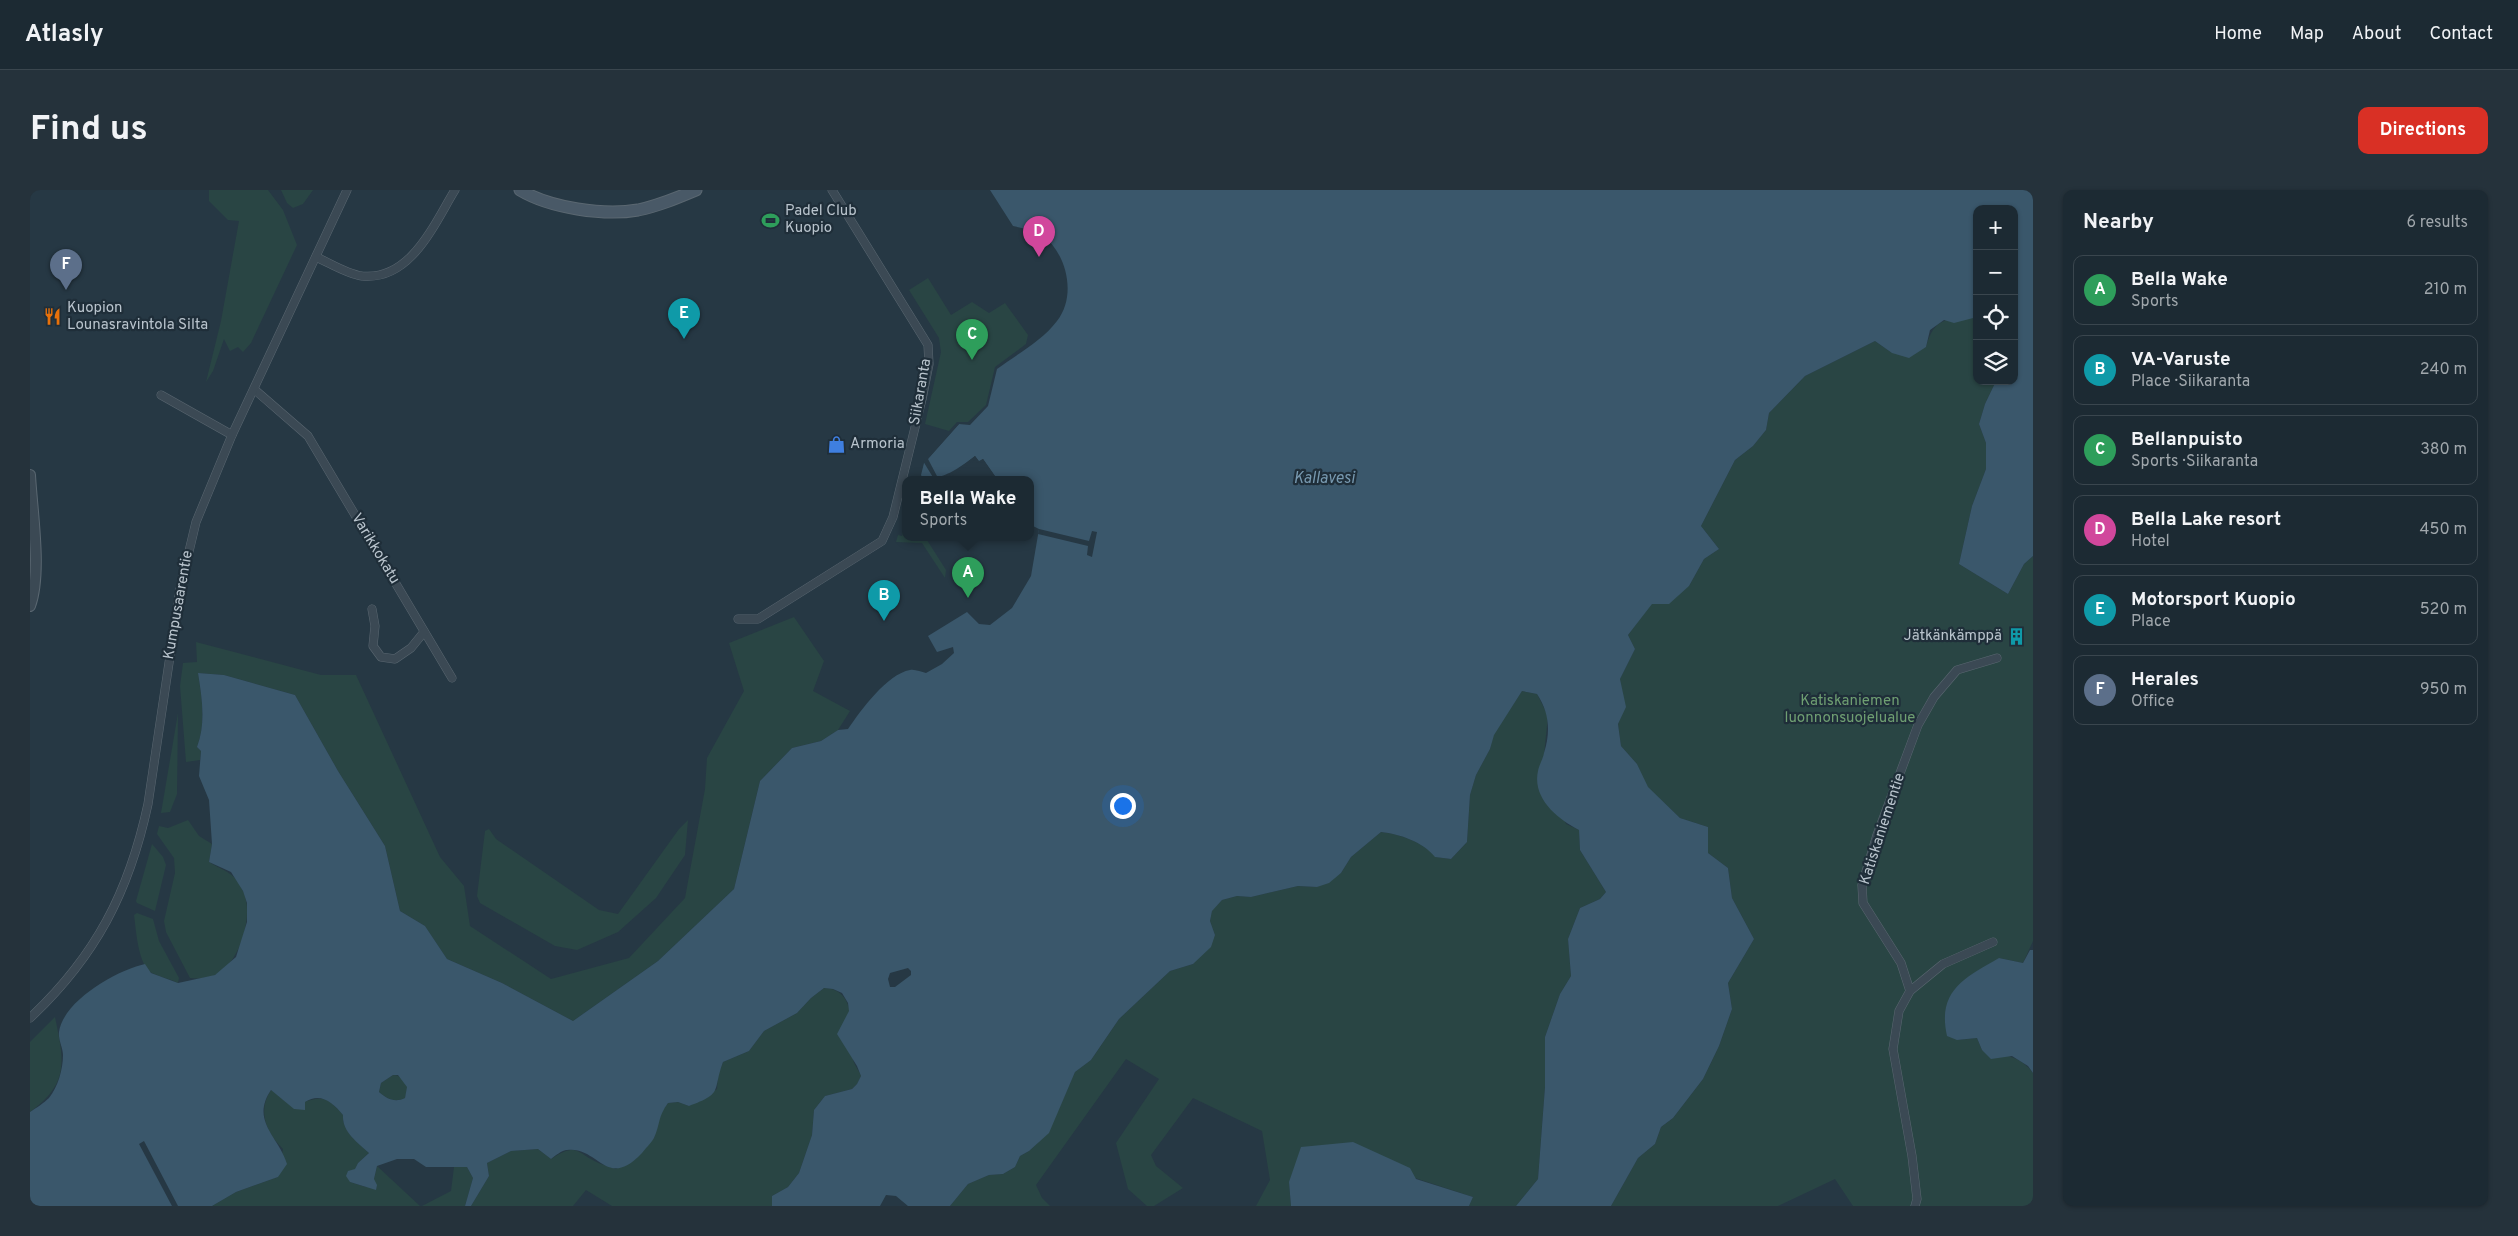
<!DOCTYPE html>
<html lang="en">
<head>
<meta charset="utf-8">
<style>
  :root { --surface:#1c2a33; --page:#25323b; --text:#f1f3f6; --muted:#a0a7ac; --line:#3a464e; --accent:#d93025 }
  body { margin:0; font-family:Overpass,sans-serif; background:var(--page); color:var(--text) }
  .controls { position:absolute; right:15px; top:15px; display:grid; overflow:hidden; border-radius:10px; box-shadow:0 1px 4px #0004 }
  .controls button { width:45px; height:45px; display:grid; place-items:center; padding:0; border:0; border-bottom:1px solid var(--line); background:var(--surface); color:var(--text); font:25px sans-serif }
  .you { position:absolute; left:1092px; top:615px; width:18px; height:18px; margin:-12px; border:4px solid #fff; border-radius:50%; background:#1a73e8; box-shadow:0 0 0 8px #1a73e833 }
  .badge { display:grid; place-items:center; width:32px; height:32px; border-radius:50%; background:var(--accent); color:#fff; font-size:16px; font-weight:700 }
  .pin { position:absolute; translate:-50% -41px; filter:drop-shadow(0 1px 2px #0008) }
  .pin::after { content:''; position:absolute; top:26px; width:18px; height:15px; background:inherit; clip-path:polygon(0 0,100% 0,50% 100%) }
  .popup { position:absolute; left:872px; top:286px; width:132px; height:65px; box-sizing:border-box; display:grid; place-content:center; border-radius:10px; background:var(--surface); filter:drop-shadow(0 1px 4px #0005); font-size:16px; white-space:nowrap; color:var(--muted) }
  .popup b { font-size:19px; color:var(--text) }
  .popup::after { content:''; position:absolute; left:50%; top:100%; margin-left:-10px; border:10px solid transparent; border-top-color:var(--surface) }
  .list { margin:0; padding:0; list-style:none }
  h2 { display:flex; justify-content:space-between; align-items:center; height:65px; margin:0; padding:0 20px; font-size:21px }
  h2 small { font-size:16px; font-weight:400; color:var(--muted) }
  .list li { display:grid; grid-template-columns:32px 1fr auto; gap:15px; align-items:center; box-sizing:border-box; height:70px; margin:0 10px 10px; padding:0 10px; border:1px solid var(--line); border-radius:10px }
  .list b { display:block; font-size:19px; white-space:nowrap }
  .list p { margin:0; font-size:16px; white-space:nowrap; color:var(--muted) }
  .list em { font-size:16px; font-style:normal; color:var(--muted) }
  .icon { flex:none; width:28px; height:28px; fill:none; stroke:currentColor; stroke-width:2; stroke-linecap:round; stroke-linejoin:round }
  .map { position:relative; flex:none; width:2003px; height:1016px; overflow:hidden; border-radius:10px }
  header { display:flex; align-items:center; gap:30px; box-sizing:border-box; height:70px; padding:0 25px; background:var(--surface); border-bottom:1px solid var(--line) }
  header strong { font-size:24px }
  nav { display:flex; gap:28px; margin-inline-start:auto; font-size:18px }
  .intro { display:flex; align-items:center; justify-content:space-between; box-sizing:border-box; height:120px; padding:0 30px }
  h1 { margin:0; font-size:35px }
  .button { padding:12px 22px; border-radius:10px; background:var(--accent); color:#fff; font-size:18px; font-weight:700 }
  main { display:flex; gap:30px; padding:0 30px }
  aside { flex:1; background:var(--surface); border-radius:10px; box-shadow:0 1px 4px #0004 }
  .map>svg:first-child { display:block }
  .green { fill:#294544 }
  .water { fill:#3a576b; fill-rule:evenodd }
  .pier { fill:#263844 }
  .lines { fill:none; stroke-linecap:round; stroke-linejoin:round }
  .minor-casing { stroke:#5a6771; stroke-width:9 }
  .tertiary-casing { stroke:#5a6771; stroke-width:12 }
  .secondary-casing { stroke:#5a6771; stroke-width:13 }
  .minor { stroke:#3b4954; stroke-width:8 }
  .tertiary { stroke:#3b4954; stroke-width:10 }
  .secondary { stroke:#495967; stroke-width:11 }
  .labels { text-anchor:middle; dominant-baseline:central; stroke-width:4.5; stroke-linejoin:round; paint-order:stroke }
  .poi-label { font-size:15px; fill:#b9c4cd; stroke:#1f2e39; text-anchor:start }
  .street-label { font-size:15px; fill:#b9c4cd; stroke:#1f2e39 }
  .park-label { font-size:15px; fill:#6f9f72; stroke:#1f2e39 }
  .water-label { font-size:16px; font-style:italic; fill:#789ab1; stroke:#1f2e39 }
</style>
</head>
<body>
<header>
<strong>Atlasly</strong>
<nav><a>Home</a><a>Map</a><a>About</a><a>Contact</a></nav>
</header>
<div class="intro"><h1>Find us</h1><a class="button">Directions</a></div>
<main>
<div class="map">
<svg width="2003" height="1016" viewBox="0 0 2003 1016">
  <rect width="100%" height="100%" fill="#263844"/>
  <g class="green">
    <polygon points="179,0 238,0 253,20 267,55 221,153 213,162 208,157 200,161 194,149 183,181 176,192 191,131 209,31 198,30 179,11"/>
    <polygon points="251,0 283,0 273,14 263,18 257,13"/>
    <polygon points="898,88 921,125 942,112 959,123 975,113 998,145 996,154 965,177 956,215 938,232 927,232 919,241 895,234 911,162 909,148 879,100"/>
    <path d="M1947,127V191H1966L1955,214L1949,234L1956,253V279L1942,316L1929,374L1978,404L1994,374L2003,366V751L1993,773L1969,768L1927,850L1947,848L1952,860C1972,864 1991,866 2003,883V1016H1823L1805,989L1748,1016H1581L1608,968L1625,954L1631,937L1643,928L1673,889L1689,856L1702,819L1698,793L1724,749L1702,708L1698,678L1678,663V637L1650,628L1617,597L1607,574L1591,556L1588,534L1595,517L1590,489L1605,459L1598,445L1622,413L1659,396L1674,369L1689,359L1671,336L1705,270L1723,256L1736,240L1739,223L1775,186L1845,151L1862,163L1896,157C1904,127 1918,128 1947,127Z"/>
    <polygon points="873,342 875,343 876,347 897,350 916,380 915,388 892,353 866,352 868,345 872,346"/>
    <path d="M764,427L794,471L783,501L820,521L808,540L791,551L762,558L730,591L704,699L628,771L543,831L472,793L417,769L395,736L370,721L355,656L308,581L265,505L194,485L168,483C172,508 176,533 167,557L171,561L170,570L156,572L150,496L153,473L167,472L166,452L291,485H326L410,667L434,696L440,736L521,789L599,768L655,708L675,599L677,568L714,501L699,453Z"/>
    <path d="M1492,501L1507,504L1518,526L1514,565L1536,634L1549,640L1550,660L1576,702L1570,709L1550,718L1538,749L1541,786L1530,804L1515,847V897L1508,989L1486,1016H1439L1443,1007L1385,988L1259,992L1261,1016H1226L1240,990L1232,941L1163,908L1121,965L1126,976L1153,998L1124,1016H1117L1098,999L1086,953L1129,889L1096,869L1006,995L1012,1008L1020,1016H920L938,994L959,985L973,984L985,977L990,966L999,961L1018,943L1045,882L1061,870L1089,829L1140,781L1163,774L1185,745L1180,731L1182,720L1192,710L1207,706L1221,707L1268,696L1287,697L1311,683L1321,667L1351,642C1370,644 1393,652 1406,667L1421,669L1437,652L1440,605L1446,585L1460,559L1463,545Z"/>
    <polygon points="148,523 147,604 140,622 131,623"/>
    <path d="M158,630L169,646L182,654L179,672C195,682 205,682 213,701C225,725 209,777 183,786C176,788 168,789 160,788L136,742L134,731L145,683L144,668L127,644L129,636L138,638Z"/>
    <polygon points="658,630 655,665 626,708 588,742 547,760 525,756 450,713 447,706 455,641 459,639 466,649 569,720 588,724 649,639"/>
    <polygon points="122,654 133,667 136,675 125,721 107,713 106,711"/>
    <path d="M107,723L123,729L129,751L149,788L148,793C140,789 130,787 122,783C108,776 106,739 104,725Z"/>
    <path d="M794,798C829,799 820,844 823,868C823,874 829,880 831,886L827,894L822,899L795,906L784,920L782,945L769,983L758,997L742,1006V1016H582L556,1000L543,1016H441L459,986L457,973L481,961L508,959L521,969C549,951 546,964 571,974C576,976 581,977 586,979L624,948L630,923L638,913L648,912L659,916L687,899L688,885L693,872L719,861L734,841L767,823L781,808Z"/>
    <path d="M25,827C34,871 40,893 0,922V852Z"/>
    <path d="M363,885C371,885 374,891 378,897L375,908C365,913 357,909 349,902L351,893Z"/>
    <path d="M241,900C246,903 252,910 257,911C283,919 287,893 313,925C312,942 328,952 339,963L328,973L320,992L336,997L344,989L347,976L390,1016H182L206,1002L248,987L253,959C236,942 227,921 241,900Z"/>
    <polygon points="424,977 437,977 443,988 435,1016 392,1016 421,1001"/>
  </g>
  <g class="water">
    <path d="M960,0H2003V366L1994,374L1978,404L1929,374L1942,316L1956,279V253L1949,234L1955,214L1966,191H1984V19H1947V127L1924,133L1914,130L1900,140L1896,157L1879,168L1862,163L1845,151L1775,186L1739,223L1736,240L1723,256L1705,270L1671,336L1689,359L1674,369L1659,396L1639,414H1622L1598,445L1605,459L1590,489L1596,517L1588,534L1591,556L1607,574L1618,597L1650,628L1678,637V663L1698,678L1702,708L1724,749L1698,793L1702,819L1689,856L1673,889L1643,928L1631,937L1625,954L1608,968L1581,1016H1486L1508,989L1515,897V847L1530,804L1541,786L1538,749L1550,718L1570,709L1576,702L1550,660L1549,640C1527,629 1502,608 1508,581C1509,575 1513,569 1514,563C1521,541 1519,522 1507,504L1492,501L1464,545L1460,559L1446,585L1440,605L1437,652L1421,669L1405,667C1393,652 1370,644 1351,642L1321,667L1311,683L1299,693L1287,697L1268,696L1221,707L1207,706L1192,710L1182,721L1180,731L1185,745L1181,757L1163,774L1140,781L1089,829L1061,870L1045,882L1019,943L999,961L990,966L985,977L973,984L959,985L938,994L920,1016H878L866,1006L856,1005L850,1016H742V1006L758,997L769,983L782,945L784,920L795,906L822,899L827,894L831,886L827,876L807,844L819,821L818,813L812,803L803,799L794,798L781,808L767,823L734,841L719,861L693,872C682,902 694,903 659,916L648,912L638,913C628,926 630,935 624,948C621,953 615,959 612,963C576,1001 569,956 537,960C532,960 525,966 521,969L508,959L481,961L457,973L459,986L441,1016H435L443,988L437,977H396L384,969H367L347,976L344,989L347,995L346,1000L320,992L316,986L318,981L325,979L328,973L339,963C327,952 312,942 313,925C303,913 291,902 275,912V920L264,919L241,900C220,931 249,947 257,974L248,987L206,1002L182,1016H0V922C6,918 14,913 19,908C28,897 33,879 33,865C33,858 28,849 29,842C33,811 87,780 115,774L121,783L148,793L185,785L206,767L217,732V713L213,701L201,682L179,672L182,654L179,610L169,586L171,561L167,557C176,533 172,508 168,483L194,485L265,505L308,581L355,656L370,721L395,736L417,769L472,793L543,831L628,771L704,699L730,591L762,558L791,551L808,540L818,539C831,520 857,484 880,480C885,479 891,482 896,483L912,474L924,463L923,457L907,462L898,446L937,422L949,434L960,435L982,418L1001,386L1009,339L1001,335L1000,289H967L953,269L949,272L945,266C928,279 914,289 893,289L891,285L894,273L929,234L940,235L958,216L967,179C987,164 1012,151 1027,131C1047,106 1037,63 1012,45C1005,40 992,38 983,36ZM878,778L881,781V785L865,797H860L858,789L860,783ZM363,885H368L377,897L375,908C365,913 357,909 349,902L351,893Z"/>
    <path d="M2000,760H2003V883L1998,876L1982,866L1961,869L1952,860L1947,848L1927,850L1917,846C1907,801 1934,788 1969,768L1993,773Z"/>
    <polygon points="1323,952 1380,978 1386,989 1443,1007 1439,1016 1261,1016 1259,992 1271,957"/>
  </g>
  <g class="pier">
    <polygon points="928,232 929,234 898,269 908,288 923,283 945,266 949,271 953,269 967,289 964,289 952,272 947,273 945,270 924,285 904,289 893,271"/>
    <polygon points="1009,339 1059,351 1062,341 1067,342 1062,367 1057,365 1058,356 1008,344"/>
    <polygon points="114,951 148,1016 142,1016 109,954"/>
  </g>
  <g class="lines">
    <defs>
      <g id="minor">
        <path d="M286,67C300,73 317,84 332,86C381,91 404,34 425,0"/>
        <polyline points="225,200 278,246 422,488"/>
        <polyline points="131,205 202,245"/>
        <polyline points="342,419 345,436 343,456 351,467 365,469 381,458 394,442"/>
        <polyline points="708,429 728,429 852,351 863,327 892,209 899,174 898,155 802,0"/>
        <polyline points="1880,801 1913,774 1963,752"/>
        <path d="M0,828C66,766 99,702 118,614L150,399L166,332L202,245L317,0"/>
        <polyline points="1885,1016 1887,1009 1882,966 1863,859 1869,821 1880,801 1871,773 1833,713 1832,695 1847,645 1888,535 1904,507 1927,480 1967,468"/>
      </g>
      <path id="tertiary" d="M0,285C2,322 12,383 0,416"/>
      <path id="secondary" d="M490,0C520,18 574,26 608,20C628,16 647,8 666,0"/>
    </defs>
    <use href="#minor" class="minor-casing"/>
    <use href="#tertiary" class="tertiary-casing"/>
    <use href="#secondary" class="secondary-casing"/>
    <use href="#minor" class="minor"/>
    <use href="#tertiary" class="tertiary"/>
    <use href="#secondary" class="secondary"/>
  </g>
  <defs>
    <symbol id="stadium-bare" viewBox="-9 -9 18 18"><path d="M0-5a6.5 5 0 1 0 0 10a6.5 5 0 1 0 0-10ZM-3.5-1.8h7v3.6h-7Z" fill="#2e9e5b" stroke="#1f2e39" stroke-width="2.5" paint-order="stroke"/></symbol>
    <symbol id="restaurant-bare" viewBox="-9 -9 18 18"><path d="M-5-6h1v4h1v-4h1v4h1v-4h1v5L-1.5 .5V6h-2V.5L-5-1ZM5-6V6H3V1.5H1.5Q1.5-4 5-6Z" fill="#e8710a" stroke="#1f2e39" stroke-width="2.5" paint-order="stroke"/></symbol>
    <symbol id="shop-bare" viewBox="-9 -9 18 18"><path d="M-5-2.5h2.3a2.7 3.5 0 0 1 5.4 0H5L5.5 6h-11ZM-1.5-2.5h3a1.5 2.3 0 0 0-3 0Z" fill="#3f7fe0" stroke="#1f2e39" stroke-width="2.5" paint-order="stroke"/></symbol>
    <symbol id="building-bare" viewBox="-9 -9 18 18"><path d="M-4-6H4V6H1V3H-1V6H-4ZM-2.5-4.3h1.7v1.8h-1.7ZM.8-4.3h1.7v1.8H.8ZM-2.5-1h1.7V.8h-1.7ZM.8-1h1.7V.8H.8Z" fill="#0f9aa8" stroke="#1f2e39" stroke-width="2.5" paint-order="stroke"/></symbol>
  </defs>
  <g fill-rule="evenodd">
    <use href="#stadium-bare" x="728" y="18" width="25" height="25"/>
    <use href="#restaurant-bare" x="10" y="114" width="25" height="25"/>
    <use href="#shop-bare" x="794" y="242" width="25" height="25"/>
    <use href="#building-bare" x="1974" y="434" width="25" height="25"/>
  </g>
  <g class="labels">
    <g class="poi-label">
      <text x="755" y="21">Padel Club<tspan x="755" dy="17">Kuopio</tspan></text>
      <text x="37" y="118">Kuopion<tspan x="37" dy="17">Lounasravintola Silta</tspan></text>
      <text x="820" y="254">Armoria</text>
      <text x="1972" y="446" text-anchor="end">Jätkänkämppä</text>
    </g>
    <g class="street-label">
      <text transform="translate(891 202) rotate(-80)">Siikaranta</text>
      <text transform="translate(345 359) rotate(59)">Varikkokatu</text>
      <text transform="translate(149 415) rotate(-80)">Kumpusaarentie</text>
      <text transform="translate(1853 639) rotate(-72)">Katiskaniementie</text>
    </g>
    <g class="park-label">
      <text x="1820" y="511">Katiskaniemen<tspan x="1820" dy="17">luonnonsuojelualue</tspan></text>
    </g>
    <g class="water-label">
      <text x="1294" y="289">Kallavesi</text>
    </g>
  </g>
</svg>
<div class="controls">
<button>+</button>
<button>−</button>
<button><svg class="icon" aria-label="locate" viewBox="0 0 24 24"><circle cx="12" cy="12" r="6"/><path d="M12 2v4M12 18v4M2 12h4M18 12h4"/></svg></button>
<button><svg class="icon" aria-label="layers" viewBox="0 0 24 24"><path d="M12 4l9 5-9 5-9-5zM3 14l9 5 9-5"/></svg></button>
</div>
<div class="you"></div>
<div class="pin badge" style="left:938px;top:408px;background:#2e9e5b">A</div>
<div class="popup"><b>Bella Wake</b>Sports</div>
<div class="pin badge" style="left:854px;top:431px;background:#0f9aa8">B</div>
<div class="pin badge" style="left:942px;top:170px;background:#2e9e5b">C</div>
<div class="pin badge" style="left:1009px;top:67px;background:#d1479c">D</div>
<div class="pin badge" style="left:654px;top:149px;background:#0f9aa8">E</div>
<div class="pin badge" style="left:36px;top:100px;background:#5c6f8a">F</div>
</div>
<aside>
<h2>Nearby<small>6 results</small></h2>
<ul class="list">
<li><span class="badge" style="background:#2e9e5b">A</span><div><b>Bella Wake</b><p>Sports</p></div><em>210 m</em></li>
<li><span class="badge" style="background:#0f9aa8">B</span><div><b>VA-Varuste</b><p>Place · Siikaranta</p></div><em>240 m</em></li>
<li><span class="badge" style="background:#2e9e5b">C</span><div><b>Bellanpuisto</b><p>Sports · Siikaranta</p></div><em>380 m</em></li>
<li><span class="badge" style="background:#d1479c">D</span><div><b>Bella Lake resort</b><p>Hotel</p></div><em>450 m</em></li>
<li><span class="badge" style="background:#0f9aa8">E</span><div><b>Motorsport Kuopio</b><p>Place</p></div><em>520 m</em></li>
<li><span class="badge" style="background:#5c6f8a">F</span><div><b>Herales</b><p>Office</p></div><em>950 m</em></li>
</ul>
</aside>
</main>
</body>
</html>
